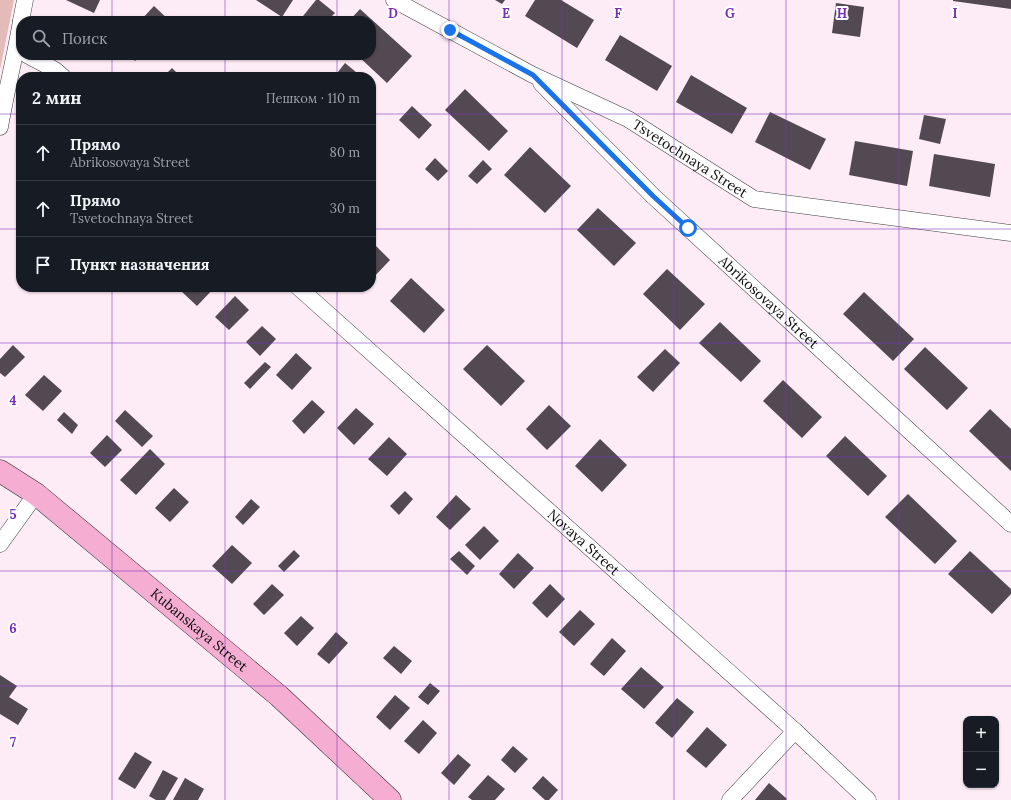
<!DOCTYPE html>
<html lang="ru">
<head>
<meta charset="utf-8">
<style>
  :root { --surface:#171b24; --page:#242831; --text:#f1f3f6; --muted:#9ea1a6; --line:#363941 }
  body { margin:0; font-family:Lora,serif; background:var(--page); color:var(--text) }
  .controls { position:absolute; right:12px; bottom:12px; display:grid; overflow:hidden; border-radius:8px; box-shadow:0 1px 3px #0004 }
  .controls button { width:36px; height:36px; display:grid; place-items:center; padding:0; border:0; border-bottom:1px solid var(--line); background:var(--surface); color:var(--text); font:20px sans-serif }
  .stop { position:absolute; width:12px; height:12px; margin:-9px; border:3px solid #1a73e8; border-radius:50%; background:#fff }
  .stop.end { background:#1a73e8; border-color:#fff; box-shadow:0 1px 4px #0008 }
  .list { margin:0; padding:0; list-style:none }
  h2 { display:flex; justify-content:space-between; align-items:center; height:52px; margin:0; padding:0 16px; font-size:17px }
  h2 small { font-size:13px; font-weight:400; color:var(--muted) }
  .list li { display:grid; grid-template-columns:26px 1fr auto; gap:12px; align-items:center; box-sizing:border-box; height:56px; padding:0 16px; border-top:1px solid var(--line) }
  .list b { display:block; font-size:15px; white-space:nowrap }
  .list p { margin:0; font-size:13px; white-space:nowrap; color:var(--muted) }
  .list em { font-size:13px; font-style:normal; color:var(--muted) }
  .icon { flex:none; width:22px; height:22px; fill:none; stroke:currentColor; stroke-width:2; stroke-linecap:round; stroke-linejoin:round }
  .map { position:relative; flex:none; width:1011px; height:800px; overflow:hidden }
  .search { position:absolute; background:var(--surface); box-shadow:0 1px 3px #0004; left:16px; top:16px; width:360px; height:44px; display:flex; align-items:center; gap:10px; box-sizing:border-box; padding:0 14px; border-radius:16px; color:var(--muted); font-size:15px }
  .panel { position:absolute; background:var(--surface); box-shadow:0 1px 3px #0004; left:16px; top:72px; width:360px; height:220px; border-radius:16px }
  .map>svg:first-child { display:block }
  .green { fill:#e3bcb9 }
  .building { fill:#524952 }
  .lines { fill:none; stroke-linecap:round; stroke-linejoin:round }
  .street-casing { stroke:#3e3e3e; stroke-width:17 }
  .secondary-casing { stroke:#2d2d2d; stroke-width:23 }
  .street { stroke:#fff; stroke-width:16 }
  .secondary { stroke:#f5add2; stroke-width:22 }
  .route { stroke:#1a73e8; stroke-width:5 }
  .grid { fill:none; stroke:#7b2cbf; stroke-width:1; stroke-opacity:0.55 }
  .labels { text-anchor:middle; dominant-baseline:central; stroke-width:4; stroke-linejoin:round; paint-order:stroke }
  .street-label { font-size:14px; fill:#0b0b0b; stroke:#fff }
  .grid-label { font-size:13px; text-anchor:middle; font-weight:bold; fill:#7b2cbf; stroke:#fff; stroke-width:4; stroke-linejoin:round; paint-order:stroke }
</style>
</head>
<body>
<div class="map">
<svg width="1011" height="800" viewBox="0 0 1011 800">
  <rect width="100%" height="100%" fill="#fdebf6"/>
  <polygon class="green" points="0,0 14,0 0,70"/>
  <g class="building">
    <polygon points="66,0 100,0 94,13"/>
    <polygon points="256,0 293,0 282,17"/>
    <polygon points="316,0 319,0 335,13 327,21 299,21"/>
    <polygon points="495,0 505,0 502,4"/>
    <polygon points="535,0 561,0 594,20 577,48 525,16"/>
    <polygon points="953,0 1011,0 1011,9 953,1"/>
    <polygon points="836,3 864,7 860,37 832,33"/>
    <polygon points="154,6 170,21 140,21"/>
    <polygon points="360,9 412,56 387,83 357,55 371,55 371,21 349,21"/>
    <polygon points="620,35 672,66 657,91 605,60"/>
    <polygon points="129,55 141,55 135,61"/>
    <polygon points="345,63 362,77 334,77"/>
    <polygon points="172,68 181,77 163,77"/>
    <polygon points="691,75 747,108 732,134 676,102"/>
    <polygon points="465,89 508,131 489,151 445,110"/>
    <polygon points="412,106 432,125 419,139 399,120"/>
    <polygon points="770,112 826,139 810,170 755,142"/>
    <polygon points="924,115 946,119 940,144 919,139"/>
    <polygon points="855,141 913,151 907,186 849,175"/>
    <polygon points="530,147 571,186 545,213 504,175"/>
    <polygon points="934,154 995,164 990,197 929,186"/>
    <polygon points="435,158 448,171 438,181 425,169"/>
    <polygon points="483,160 492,169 477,184 468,176"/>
    <polygon points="598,208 636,243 614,266 577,230"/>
    <polygon points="371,241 390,260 371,280"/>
    <polygon points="667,269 705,304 680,330 643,294"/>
    <polygon points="411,278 445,310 424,333 390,301"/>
    <polygon points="182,287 215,287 197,306 180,290"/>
    <polygon points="864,292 914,339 893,361 843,314"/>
    <polygon points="235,296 249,310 229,330 215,317"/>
    <polygon points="720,322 761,361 741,382 699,343"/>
    <polygon points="262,326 276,339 260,356 246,342"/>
    <polygon points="13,345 25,357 5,377 0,373 0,359"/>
    <polygon points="487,345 525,381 501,406 463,369"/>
    <polygon points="925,347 968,388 947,410 904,369"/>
    <polygon points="665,349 680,363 653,392 637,377"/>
    <polygon points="296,353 312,368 292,390 276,375"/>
    <polygon points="265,362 271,367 250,389 244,383"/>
    <polygon points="44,375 62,391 43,411 25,395"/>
    <polygon points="783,380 822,417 802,438 763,401"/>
    <polygon points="312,400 325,412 304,434 292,421"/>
    <polygon points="549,405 571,426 547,450 526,429"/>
    <polygon points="356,408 374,424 354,445 337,428"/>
    <polygon points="990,409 1011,429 1011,471 969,431"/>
    <polygon points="125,410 153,436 142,447 115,421"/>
    <polygon points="64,412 78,425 72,434 57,420"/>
    <polygon points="107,435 122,450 105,467 90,453"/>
    <polygon points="845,436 887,476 868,496 826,456"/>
    <polygon points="389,437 407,454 387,476 368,459"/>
    <polygon points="600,439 627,465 602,492 575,466"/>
    <polygon points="150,449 165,464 136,495 120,480"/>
    <polygon points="174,488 189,502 170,522 155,508"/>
    <polygon points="405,491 413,499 399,515 390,506"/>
    <polygon points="908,494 957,541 935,564 885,517"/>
    <polygon points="456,495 471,509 450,530 436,517"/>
    <polygon points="251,499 260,507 243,525 235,517"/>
    <polygon points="484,526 499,541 480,560 465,545"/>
    <polygon points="232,545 252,563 232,584 212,566"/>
    <polygon points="294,550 300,556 284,572 278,566"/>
    <polygon points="459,551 475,566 467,575 450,559"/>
    <polygon points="970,551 1011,589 1011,594 992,614 948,574"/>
    <polygon points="518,553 534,568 514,589 499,574"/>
    <polygon points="272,584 284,595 264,615 253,604"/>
    <polygon points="550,584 565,599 547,618 532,603"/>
    <polygon points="580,610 595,624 574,646 559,632"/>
    <polygon points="301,616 314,628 297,646 284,633"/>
    <polygon points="336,632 348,643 329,664 317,654"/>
    <polygon points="612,638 626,651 604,676 590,664"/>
    <polygon points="394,646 412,661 401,674 383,658"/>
    <polygon points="641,667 664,687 644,709 621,689"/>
    <polygon points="0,675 17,686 9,697 28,709 18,725 0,714"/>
    <polygon points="430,683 440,691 428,705 418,697"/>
    <polygon points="395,695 410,708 390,730 376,717"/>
    <polygon points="677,698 694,712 672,738 655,723"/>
    <polygon points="423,720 437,733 419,754 404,741"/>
    <polygon points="707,727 727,745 706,768 686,751"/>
    <polygon points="513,746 528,759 515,773 501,760"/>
    <polygon points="135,752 152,762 135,789 118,779"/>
    <polygon points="458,754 471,765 454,785 441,773"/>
    <polygon points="163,770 178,778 165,800 156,800 149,796"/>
    <polygon points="488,775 505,789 495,800 472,800 468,797"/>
    <polygon points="543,776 558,790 549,800 545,800 532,788"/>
    <polygon points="185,778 204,789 198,800 173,800"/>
    <polygon points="769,783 787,799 786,800 755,800"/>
  </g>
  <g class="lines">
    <defs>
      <g id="street">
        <path id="s1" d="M394,0L533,75L628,119L754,199L1011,233"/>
        <polyline points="21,21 25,0"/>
        <polyline points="27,55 55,70 63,77"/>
        <path id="s2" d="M541,83L653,196L1011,524"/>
        <path d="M0,127C6,92 15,57 21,21"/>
        <path id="s3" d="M298,287L795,731L868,800"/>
        <polyline points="0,544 36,494"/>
        <polyline points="730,800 795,731"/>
      </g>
      <g id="secondary">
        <path id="s4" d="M0,471L36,494L279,696L390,800"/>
      </g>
    </defs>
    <use href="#street" class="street-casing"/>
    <use href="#secondary" class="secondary-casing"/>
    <use href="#street" class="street"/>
    <use href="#secondary" class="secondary"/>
  </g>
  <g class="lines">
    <polyline class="route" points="450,30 533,75 653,196 688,228"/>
  </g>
  <path class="grid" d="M112,0V21M225,0V21M337,0V21M449,0V800M562,0V800M674,0V800M786,0V800M899,0V800M112,55V77M225,55V77M337,55V77M0,114H21M371,114H1011M0,229H21M371,229H1011M112,287V800M225,287V800M337,287V800M0,343H1011M0,457H1011M0,571H1011M0,686H1011"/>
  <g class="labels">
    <g class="street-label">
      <text stroke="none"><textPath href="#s1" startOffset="336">Tsvetochnaya Street</textPath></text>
      <text stroke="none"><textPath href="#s2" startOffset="316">Abrikosovaya Street</textPath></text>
      <text stroke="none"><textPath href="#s3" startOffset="383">Novaya Street</textPath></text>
      <text stroke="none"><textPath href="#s4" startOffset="255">Kubanskaya Street</textPath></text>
    </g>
  </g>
  <g class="grid-label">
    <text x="393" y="18">D</text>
    <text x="506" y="18">E</text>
    <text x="618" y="18">F</text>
    <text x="730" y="18">G</text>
    <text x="842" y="18">H</text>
    <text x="955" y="18">I</text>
    <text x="13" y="405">4</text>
    <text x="13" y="519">5</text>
    <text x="13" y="633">6</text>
    <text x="13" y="747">7</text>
  </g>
</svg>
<div class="controls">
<button>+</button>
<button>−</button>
</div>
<div class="stop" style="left:688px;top:228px"></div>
<div class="stop end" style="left:450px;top:30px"></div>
<div class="search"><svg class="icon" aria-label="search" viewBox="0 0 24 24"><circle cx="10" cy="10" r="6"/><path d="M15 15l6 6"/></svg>Поиск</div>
<section class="panel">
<h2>2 мин<small>Пешком · 110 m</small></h2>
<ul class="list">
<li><svg class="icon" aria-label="ahead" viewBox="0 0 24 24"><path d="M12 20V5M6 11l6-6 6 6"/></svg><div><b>Прямо</b><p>Abrikosovaya Street</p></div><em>80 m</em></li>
<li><svg class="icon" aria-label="ahead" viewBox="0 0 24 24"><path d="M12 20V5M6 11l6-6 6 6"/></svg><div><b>Прямо</b><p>Tsvetochnaya Street</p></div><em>30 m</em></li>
<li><svg class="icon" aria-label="arrive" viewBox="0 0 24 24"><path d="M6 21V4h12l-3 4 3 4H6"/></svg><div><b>Пункт назначения</b></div></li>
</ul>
</section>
</div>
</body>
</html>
